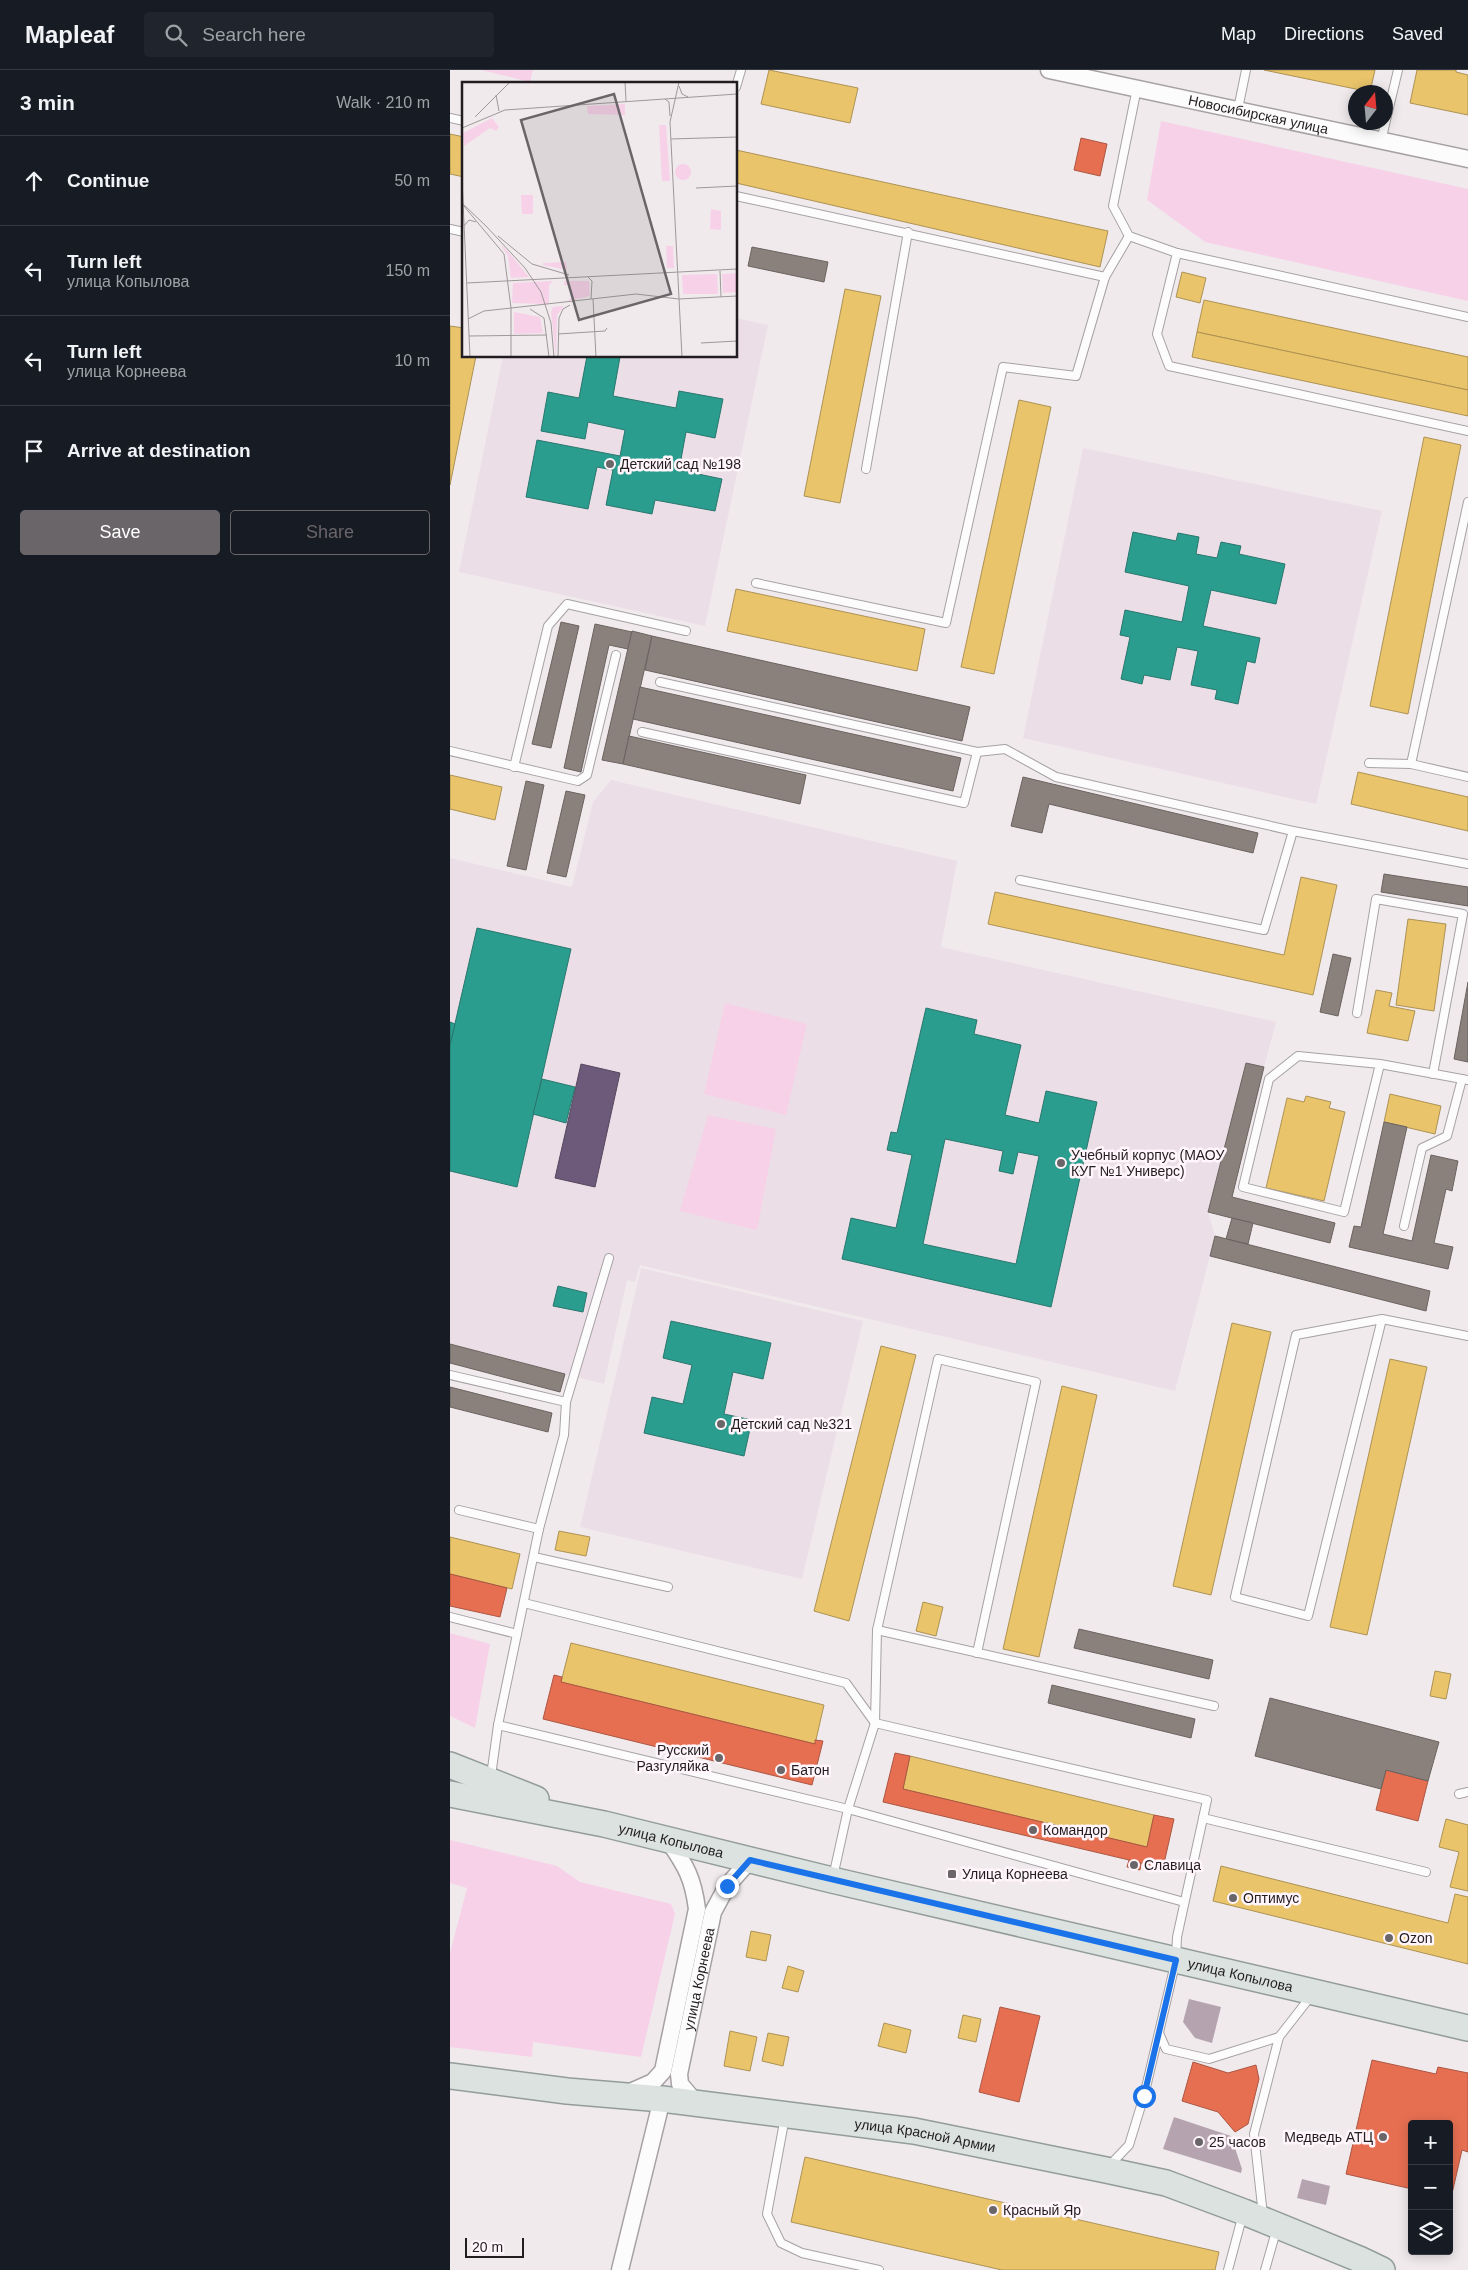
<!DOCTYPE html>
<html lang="en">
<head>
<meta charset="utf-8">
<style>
  :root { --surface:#171b24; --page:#20242c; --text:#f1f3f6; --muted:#9ea1a6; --line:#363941; --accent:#6a6568 }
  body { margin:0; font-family:Arial,sans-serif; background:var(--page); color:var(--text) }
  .controls { position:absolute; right:15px; bottom:15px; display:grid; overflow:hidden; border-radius:5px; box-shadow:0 2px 12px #0003 }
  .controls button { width:45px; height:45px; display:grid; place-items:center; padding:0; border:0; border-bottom:1px solid var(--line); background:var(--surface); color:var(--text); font:25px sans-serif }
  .compass { position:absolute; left:898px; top:15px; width:45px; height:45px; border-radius:50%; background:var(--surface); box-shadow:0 2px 12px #0003; rotate:16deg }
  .scale { position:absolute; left:15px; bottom:12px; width:59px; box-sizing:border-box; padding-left:5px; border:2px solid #221d20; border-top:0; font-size:14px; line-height:18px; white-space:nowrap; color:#221d20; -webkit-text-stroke:4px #fff5fa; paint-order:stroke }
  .stop { position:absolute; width:15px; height:15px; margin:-11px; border:4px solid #1a73e8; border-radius:50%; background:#fff }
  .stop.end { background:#1a73e8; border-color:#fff; box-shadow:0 1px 5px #0008 }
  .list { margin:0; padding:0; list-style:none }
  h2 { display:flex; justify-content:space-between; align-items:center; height:65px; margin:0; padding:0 20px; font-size:21px }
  h2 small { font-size:16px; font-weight:400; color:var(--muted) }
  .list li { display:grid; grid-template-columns:32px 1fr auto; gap:15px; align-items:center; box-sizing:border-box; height:90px; padding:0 20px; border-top:1px solid var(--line) }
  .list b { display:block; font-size:19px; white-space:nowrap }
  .list p { margin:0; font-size:16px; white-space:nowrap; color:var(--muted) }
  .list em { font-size:16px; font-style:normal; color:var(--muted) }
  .actions { display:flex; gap:10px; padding:15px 20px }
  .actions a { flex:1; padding:11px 0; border:1px solid var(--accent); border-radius:5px; text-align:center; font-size:18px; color:var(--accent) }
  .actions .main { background:var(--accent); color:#fff }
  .icon { flex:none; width:28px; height:28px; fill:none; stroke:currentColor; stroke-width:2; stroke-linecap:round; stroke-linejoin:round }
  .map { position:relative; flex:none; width:1018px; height:2200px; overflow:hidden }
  header { display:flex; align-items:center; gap:30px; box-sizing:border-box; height:70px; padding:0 25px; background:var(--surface); border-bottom:1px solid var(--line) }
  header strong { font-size:24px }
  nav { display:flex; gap:28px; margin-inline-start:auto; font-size:18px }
  .search { width:350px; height:45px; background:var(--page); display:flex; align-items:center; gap:12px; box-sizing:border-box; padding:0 18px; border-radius:5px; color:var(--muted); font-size:19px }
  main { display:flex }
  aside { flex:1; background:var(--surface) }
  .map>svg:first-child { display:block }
  .built { fill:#ecdee6 }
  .green { fill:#f7d1e8 }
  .homes { fill:#e9c46a; stroke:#ad9254 }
  .shops { fill:#e76f51; stroke:#ac5642 }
  .offices { fill:#6d597a; stroke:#56475f }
  .schools { fill:#2a9d8f; stroke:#28776e; fill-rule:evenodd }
  .industry { fill:#8a817c; stroke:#6b6360 }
  .building { fill:#b5a4af }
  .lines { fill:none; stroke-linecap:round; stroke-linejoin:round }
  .lane-casing { stroke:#a6a1a4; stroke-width:10 }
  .street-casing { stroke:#a6a1a4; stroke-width:19 }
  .primary-casing { stroke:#929c9b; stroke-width:28 }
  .lane { stroke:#fdfcfc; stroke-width:8 }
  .street { stroke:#fdfcfc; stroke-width:16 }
  .primary { stroke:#dbe2e0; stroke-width:25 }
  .route { stroke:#1a73e8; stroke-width:6 }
  .poi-dot { fill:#6a6568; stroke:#fff5fa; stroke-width:2 }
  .labels { text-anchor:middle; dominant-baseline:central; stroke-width:5; stroke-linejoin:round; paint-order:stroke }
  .street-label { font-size:14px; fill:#221d20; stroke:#fff5fa }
  .poi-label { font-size:14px; fill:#221d20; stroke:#fff5fa; text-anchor:start }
  .inset-road { fill:none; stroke:#9e989b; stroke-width:1 }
  .view { fill:#6a6568; fill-opacity:0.15; stroke:#6a6568; stroke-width:2.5 }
  .inset-edge { fill:none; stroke:#221d20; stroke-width:2.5 }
</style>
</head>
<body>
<header>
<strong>Mapleaf</strong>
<div class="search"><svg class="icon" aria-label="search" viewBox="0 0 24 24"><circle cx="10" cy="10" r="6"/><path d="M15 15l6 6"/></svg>Search here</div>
<nav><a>Map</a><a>Directions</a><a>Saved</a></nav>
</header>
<main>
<aside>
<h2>3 min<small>Walk · 210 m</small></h2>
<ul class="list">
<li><svg class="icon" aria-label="ahead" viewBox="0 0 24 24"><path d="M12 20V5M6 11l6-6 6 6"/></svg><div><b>Continue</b></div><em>50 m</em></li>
<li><svg class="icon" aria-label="left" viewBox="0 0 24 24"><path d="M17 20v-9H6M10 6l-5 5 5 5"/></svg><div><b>Turn left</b><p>улица Копылова</p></div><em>150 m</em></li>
<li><svg class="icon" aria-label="left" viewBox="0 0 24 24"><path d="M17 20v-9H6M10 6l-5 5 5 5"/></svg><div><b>Turn left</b><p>улица Корнеева</p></div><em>10 m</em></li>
<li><svg class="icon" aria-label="arrive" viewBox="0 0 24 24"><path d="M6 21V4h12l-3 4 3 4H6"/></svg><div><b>Arrive at destination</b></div></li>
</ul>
<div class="actions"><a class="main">Save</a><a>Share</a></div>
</aside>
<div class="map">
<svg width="1018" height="2200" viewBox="0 0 1018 2200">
  <rect width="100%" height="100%" fill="#f0eaed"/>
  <g class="built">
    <polygon points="286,248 318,255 255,556 9,502 53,286 286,286"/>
    <polygon points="633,378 932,441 866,734 573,668"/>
    <polygon points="161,710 507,791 491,877 826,952 814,997 796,993 758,1142 765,1166 725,1321 190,1195 185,1212 177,1210 154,1314 0,1274 0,788 122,817 143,732"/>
    <polygon points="191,1198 413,1251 352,1509 130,1457"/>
  </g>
  <g class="green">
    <polygon points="31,0 83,0 80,12"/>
    <polygon points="711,51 1018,119 1018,231 755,172 697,130"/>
    <polygon points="275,933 357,954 336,1045 254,1024"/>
    <polygon points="258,1045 326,1059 307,1160 230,1141"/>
    <polygon points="0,1563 40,1574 25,1658 0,1646"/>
    <polygon points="0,1770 107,1796 130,1812 221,1834 225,1844 191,1987 83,1972 82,1987 0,1977 0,1883 17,1818 0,1813"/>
  </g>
  <g class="homes">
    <polygon points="319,0 408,18 400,53 311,34"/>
    <polygon points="814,0 925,0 920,22"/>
    <polygon points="967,0 1006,0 1006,2 1018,5 1018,45 960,33"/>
    <polygon points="0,64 14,67 14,107 0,104"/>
    <polygon points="286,80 658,161 650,197 286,113"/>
    <polygon points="732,202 756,208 750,233 726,227"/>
    <polygon points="395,219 431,226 390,433 354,426"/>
    <polygon points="754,230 1018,287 1018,320 747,262"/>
    <polygon points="0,256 14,258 14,286 26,286 0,415"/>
    <polygon points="747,262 1018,320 1018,346 742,287"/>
    <polygon points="569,330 601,337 544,604 511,597"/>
    <polygon points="974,367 1011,375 958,644 920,636"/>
    <polygon points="286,519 475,559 467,601 277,561"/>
    <polygon points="908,702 1018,727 1018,761 901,734"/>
    <polygon points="0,705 52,717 45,750 0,739"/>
    <polygon points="851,807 887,815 863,925 538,854 545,822 834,885"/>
    <polygon points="958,849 996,854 984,941 946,935"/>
    <polygon points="926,920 942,923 939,936 965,941 958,971 917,963"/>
    <polygon points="940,1024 991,1036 985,1064 934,1052"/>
    <polygon points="856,1026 881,1032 879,1038 895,1042 874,1131 816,1118 837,1028 854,1032"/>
    <polygon points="782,1253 821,1262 761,1525 723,1516"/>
    <polygon points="431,1276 466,1285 399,1551 364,1541"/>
    <polygon points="940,1289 977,1297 917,1565 880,1557"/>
    <polygon points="612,1316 647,1325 589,1587 553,1579"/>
    <polygon points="109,1461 140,1467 136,1486 105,1480"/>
    <polygon points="0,1467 70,1484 62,1519 0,1504"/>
    <polygon points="473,1532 493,1537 486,1566 466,1561"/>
    <polygon points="121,1573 374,1635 365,1674 111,1612"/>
    <polygon points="985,1601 1001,1604 996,1629 980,1626"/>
    <polygon points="460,1686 704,1745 697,1777 453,1719"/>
    <polygon points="996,1749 1018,1755 1018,1821 1000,1817 1009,1782 989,1777"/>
    <polygon points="771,1796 998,1853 1005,1824 1018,1827 1018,1894 763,1831"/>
    <polygon points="301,1861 321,1865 316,1891 296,1887"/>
    <polygon points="338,1896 354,1901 348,1922 332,1918"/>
    <polygon points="513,1945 531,1949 526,1972 508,1968"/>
    <polygon points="434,1953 461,1960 456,1983 428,1976"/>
    <polygon points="280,1961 307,1967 300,2001 274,1996"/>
    <polygon points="318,1963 339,1967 333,1996 312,1991"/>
    <polygon points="355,2087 769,2182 765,2200 552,2200 341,2152"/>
  </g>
  <g class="shops">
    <polygon points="631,68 657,74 650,106 624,100"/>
    <polygon points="0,1504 57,1518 50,1547 0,1536"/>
    <polygon points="104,1605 112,1607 111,1612 365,1674 365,1670 373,1671 362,1715 93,1649"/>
    <polygon points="445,1683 460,1686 453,1719 697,1777 704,1745 724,1749 713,1798 433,1732"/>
    <polygon points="936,1700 978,1711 968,1751 926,1740"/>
    <polygon points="679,1790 691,1793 690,1800 677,1797"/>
    <polygon points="550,1937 590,1946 569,2032 529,2022"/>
    <polygon points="922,1990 986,2004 988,1997 1018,2003 1018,2082 1012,2080 1001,2128 999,2127 999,2054 962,2054 962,2119 896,2104"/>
    <polygon points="743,1992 778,2003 806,1995 809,2009 798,2054 785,2062 768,2042 732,2031"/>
  </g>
  <polygon class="offices" points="131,994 170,1003 145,1117 105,1108"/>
  <g class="schools">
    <polygon points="137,286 170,287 163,326 226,338 229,321 273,329 265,368 236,362 229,400 272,409 265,441 205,430 202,444 156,435 163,400 147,397 138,439 76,427 87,370 170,386 175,360 138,352 135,369 91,361 98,322 129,328"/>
    <polygon points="683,462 726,471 728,463 749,467 746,484 767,488 771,472 791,476 789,484 835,494 826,534 761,520 753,556 810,568 805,593 797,591 788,634 765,629 767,620 741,615 748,581 727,577 720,610 694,605 692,614 671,609 680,567 670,565 675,540 732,552 739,516 675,502"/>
    <polygon points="27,858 121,879 67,1117 0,1101 0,975"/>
    <path d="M476,938L527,950L524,964L571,975L555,1045L589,1053L596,1021L647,1032L601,1237L392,1189L401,1148L446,1158L462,1085L437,1080L441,1062L447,1063ZM495,1069L553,1081L549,1101L563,1104L568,1082L589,1086L566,1194L473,1174Z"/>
    <polygon points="0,952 5,954 0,975"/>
    <polygon points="92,1009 125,1017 116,1053 83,1044"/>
    <polygon points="108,1216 137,1223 133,1242 103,1236"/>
    <polygon points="221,1251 321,1273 313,1309 283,1302 274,1344 302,1350 294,1386 194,1363 202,1327 233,1334 242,1295 213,1288"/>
  </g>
  <g class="industry">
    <polygon points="302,177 378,192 374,212 298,196"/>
    <polygon points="111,552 129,556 101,678 82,674"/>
    <polygon points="145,554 182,562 178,579 159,575 131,702 114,698"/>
    <polygon points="182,561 202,566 173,694 152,690"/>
    <polygon points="202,566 520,637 512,671 195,600"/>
    <polygon points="190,617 511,688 503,721 183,649"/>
    <polygon points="179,666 356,705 350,734 173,694"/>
    <polygon points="573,707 808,763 803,783 599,734 592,763 561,756"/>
    <polygon points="76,711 94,715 76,800 57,796"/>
    <polygon points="116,721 135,725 116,807 97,803"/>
    <polygon points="934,804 1018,817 1018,836 931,822"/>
    <polygon points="883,884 901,888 888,946 870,942"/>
    <polygon points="1018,912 1018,992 1004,989"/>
    <polygon points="796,993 814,997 782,1127 885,1153 880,1173 758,1142"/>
    <polygon points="934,1052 957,1057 933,1164 962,1171 981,1085 1008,1091 1002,1121 996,1119 984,1173 1003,1177 998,1199 899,1177 904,1156 911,1157"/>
    <polygon points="782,1148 803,1153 798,1174 776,1169"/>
    <polygon points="765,1166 980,1221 976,1241 760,1186"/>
    <polygon points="0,1274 115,1304 110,1322 0,1293"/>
    <polygon points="0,1317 102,1343 98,1362 0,1337"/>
    <polygon points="629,1559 763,1590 759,1609 624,1578"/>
    <polygon points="602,1615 745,1649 741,1668 598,1633"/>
    <polygon points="820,1628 989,1672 978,1711 936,1700 931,1719 805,1686"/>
  </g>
  <g class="building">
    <polygon points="739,1929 771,1937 762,1973 745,1968 733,1952"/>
    <polygon points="724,2047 781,2066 792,2099 791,2103 713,2079"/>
    <polygon points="852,2109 880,2116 876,2135 847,2128"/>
  </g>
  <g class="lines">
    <defs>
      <g id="lane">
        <polyline points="286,17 291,0"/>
        <polyline points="687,18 663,136 679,166 727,183 1018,247"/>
        <polyline points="788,39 796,0"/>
        <polyline points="0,48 14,51"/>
        <polyline points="931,71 948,0"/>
        <polyline points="286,126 655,207"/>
        <polyline points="0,159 14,162"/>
        <polyline points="727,183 707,264 719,296 1018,361"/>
        <polyline points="416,399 458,162"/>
        <polyline points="306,513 496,553 553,297 626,306 655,207 679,166"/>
        <polyline points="210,612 527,682 555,679 606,707 843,761 1018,794"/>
        <polyline points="192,662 514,733 527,682"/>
        <polyline points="0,681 128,711 137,705 166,585"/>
        <polyline points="919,693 961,694 1018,707"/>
        <polyline points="961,694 1018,432"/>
        <polyline points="64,697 98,556 117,534 236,561"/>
        <polyline points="570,810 814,860 843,761"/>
        <polyline points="907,943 926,829 1013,844 983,1004"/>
        <polyline points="930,994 848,986 819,1009 793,1117 894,1142 930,994 1018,1010"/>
        <polyline points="954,1156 972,1078 997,1066 1012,1009"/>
        <polyline points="932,1249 846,1265 785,1527 858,1546 932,1249 1018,1266"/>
        <polyline points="0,1305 116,1332"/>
        <polyline points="9,1440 89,1459"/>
        <polyline points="84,1487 218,1517"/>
        <polyline points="74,1533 396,1613 425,1653 757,1730 727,1867 726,1890 694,2026 679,2075 659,2096"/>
        <polyline points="0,1547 67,1564"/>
        <polyline points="427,1560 764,1636"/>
        <polyline points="48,1655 398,1739 734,1832"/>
        <polyline points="41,1706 48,1655 67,1564 89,1459 114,1365 116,1332 159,1188"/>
        <polyline points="1009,1724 1018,1722"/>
        <polyline points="753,1748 976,1802"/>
        <polyline points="383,1807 398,1739 425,1653 427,1560 488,1289 586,1312 527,1583"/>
        <polyline points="709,1963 716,1979 759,1989 829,1967"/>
        <polyline points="335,2047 317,2144 331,2173 352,2183 429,2200"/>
        <polyline points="813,2145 804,2064 829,1967 861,1926"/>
        <polyline points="778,2200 793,2144"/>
        <polyline points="815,2200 827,2158"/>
      </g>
      <g id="street">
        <path id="s1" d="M599,0L1018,89"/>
        <path d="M178,2023L203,2012L213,2001L247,1839C243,1808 236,1796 218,1770"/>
        <path id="s2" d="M246,2033L230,2014L229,2004L263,1842L277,1816L300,1790"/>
        <polyline points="170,2200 212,2029"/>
      </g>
      <g id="primary">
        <polyline points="0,1695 86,1729"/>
        <path id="s3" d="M0,1724L154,1754L382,1810L1018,1958"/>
        <path id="s4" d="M0,2006L117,2021L212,2029L464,2061L656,2100L716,2113L794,2142L909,2189L932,2200"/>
      </g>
    </defs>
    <use href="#lane" class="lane-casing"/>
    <use href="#street" class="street-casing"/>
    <use href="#primary" class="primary-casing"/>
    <use href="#lane" class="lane"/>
    <use href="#street" class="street"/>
    <use href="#primary" class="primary"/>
  </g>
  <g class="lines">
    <polyline class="route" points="277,1816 300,1790 726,1890 694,2026"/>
  </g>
  <g class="poi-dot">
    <circle cx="160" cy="394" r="5"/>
    <circle cx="611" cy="1093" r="5"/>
    <circle cx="271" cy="1354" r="5"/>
    <circle cx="269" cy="1688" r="5"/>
    <circle cx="331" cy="1700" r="5"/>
    <circle cx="583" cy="1760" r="5"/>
    <circle cx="684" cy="1795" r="5"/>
    <rect x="497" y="1799" width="10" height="10" rx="2.5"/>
    <circle cx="783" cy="1828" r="5"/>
    <circle cx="939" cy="1868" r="5"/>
    <circle cx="933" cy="2067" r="5"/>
    <circle cx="749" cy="2072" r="5"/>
    <circle cx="543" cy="2140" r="5"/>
  </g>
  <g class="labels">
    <g class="street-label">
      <text stroke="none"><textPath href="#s1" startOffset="214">Новосибирская улица</textPath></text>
      <text stroke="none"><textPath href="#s3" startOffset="226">улица Копылова</textPath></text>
      <text stroke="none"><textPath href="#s3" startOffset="811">улица Копылова</textPath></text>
      <text stroke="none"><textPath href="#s2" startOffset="132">улица Корнеева</textPath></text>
      <text stroke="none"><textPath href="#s4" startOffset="479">улица Красной Армии</textPath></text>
    </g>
    <g class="poi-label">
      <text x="170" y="394">Детский сад №198</text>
      <text x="621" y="1085">Учебный корпус (МАОУ<tspan x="621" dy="16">КУГ №1 Универс)</tspan></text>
      <text x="281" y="1354">Детский сад №321</text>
      <text x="259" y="1680" text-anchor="end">Русский<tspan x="259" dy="16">Разгуляйка</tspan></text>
      <text x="341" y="1700">Батон</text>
      <text x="593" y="1760">Командор</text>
      <text x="694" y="1795">Славица</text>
      <text x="512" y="1804">Улица Корнеева</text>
      <text x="793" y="1828">Оптимус</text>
      <text x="949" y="1868">Ozon</text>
      <text x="923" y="2067" text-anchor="end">Медведь АТЦ</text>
      <text x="759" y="2072">25 часов</text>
      <text x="553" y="2140">Красный Яр</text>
    </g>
  </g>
  <g transform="translate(12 12)">
    <rect width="275" height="275" fill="#f0eaed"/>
    <path d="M163,22V33L126,32L125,24ZM30,36L37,45L34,49L28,46L2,64L1,51ZM197,43H204L208,99H200ZM213 90a8 8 0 1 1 16 0a8 8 0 1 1-16 0ZM59,113H71V132H60ZM249,127L259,129V148L248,147ZM38,162L45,168L67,195L49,196L46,174ZM204,164H211L212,186H205ZM104,180L105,188L81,183V181ZM275,191V210L261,211L260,192ZM255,192L256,212H221L220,193ZM91,199L87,203V222L50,221L51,201ZM102,199H127L128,214L105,219L109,216L108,203H102ZM102,224L95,233L94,275L89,230L91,225ZM52,230L78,235L81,251L52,252Z" fill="#f7d1e8"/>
    <path class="inset-road" d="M163,0L164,19M217,0L208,40L220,275M217,4L220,12L226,15M34,13L37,29M203,17L207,20L208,34M13,35L48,0M0,46L43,28L275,12M209,57L275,55M0,97L8,275M234,106L275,104M1,122L25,145M1,123L42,172L49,226L174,212L217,217L275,214M2,144L7,138L14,140M24,144L63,186L79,210L89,241L92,275M36,154L70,182L107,193M258,189L259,215M126,195L130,199L129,217M5,201L275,187M131,217L134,275M68,227L82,236L87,275M6,237L22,229L49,226V275M96,252L143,249L145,246M7,254L85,253M239,261L275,259M96,275L97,236L101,227L108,223"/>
    <path class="view" d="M152,12L209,212L117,238L59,38Z"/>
    <rect width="275" height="275" class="inset-edge"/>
  </g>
</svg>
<div class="controls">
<button>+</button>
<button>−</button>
<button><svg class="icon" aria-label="layers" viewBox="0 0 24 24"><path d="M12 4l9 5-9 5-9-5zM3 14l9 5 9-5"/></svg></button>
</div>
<svg class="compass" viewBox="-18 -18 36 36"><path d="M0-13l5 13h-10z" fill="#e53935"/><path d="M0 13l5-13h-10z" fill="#9ea1a6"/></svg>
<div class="scale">20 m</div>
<div class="stop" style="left:694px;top:2026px"></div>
<div class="stop end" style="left:277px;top:1816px"></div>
</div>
</main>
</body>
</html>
